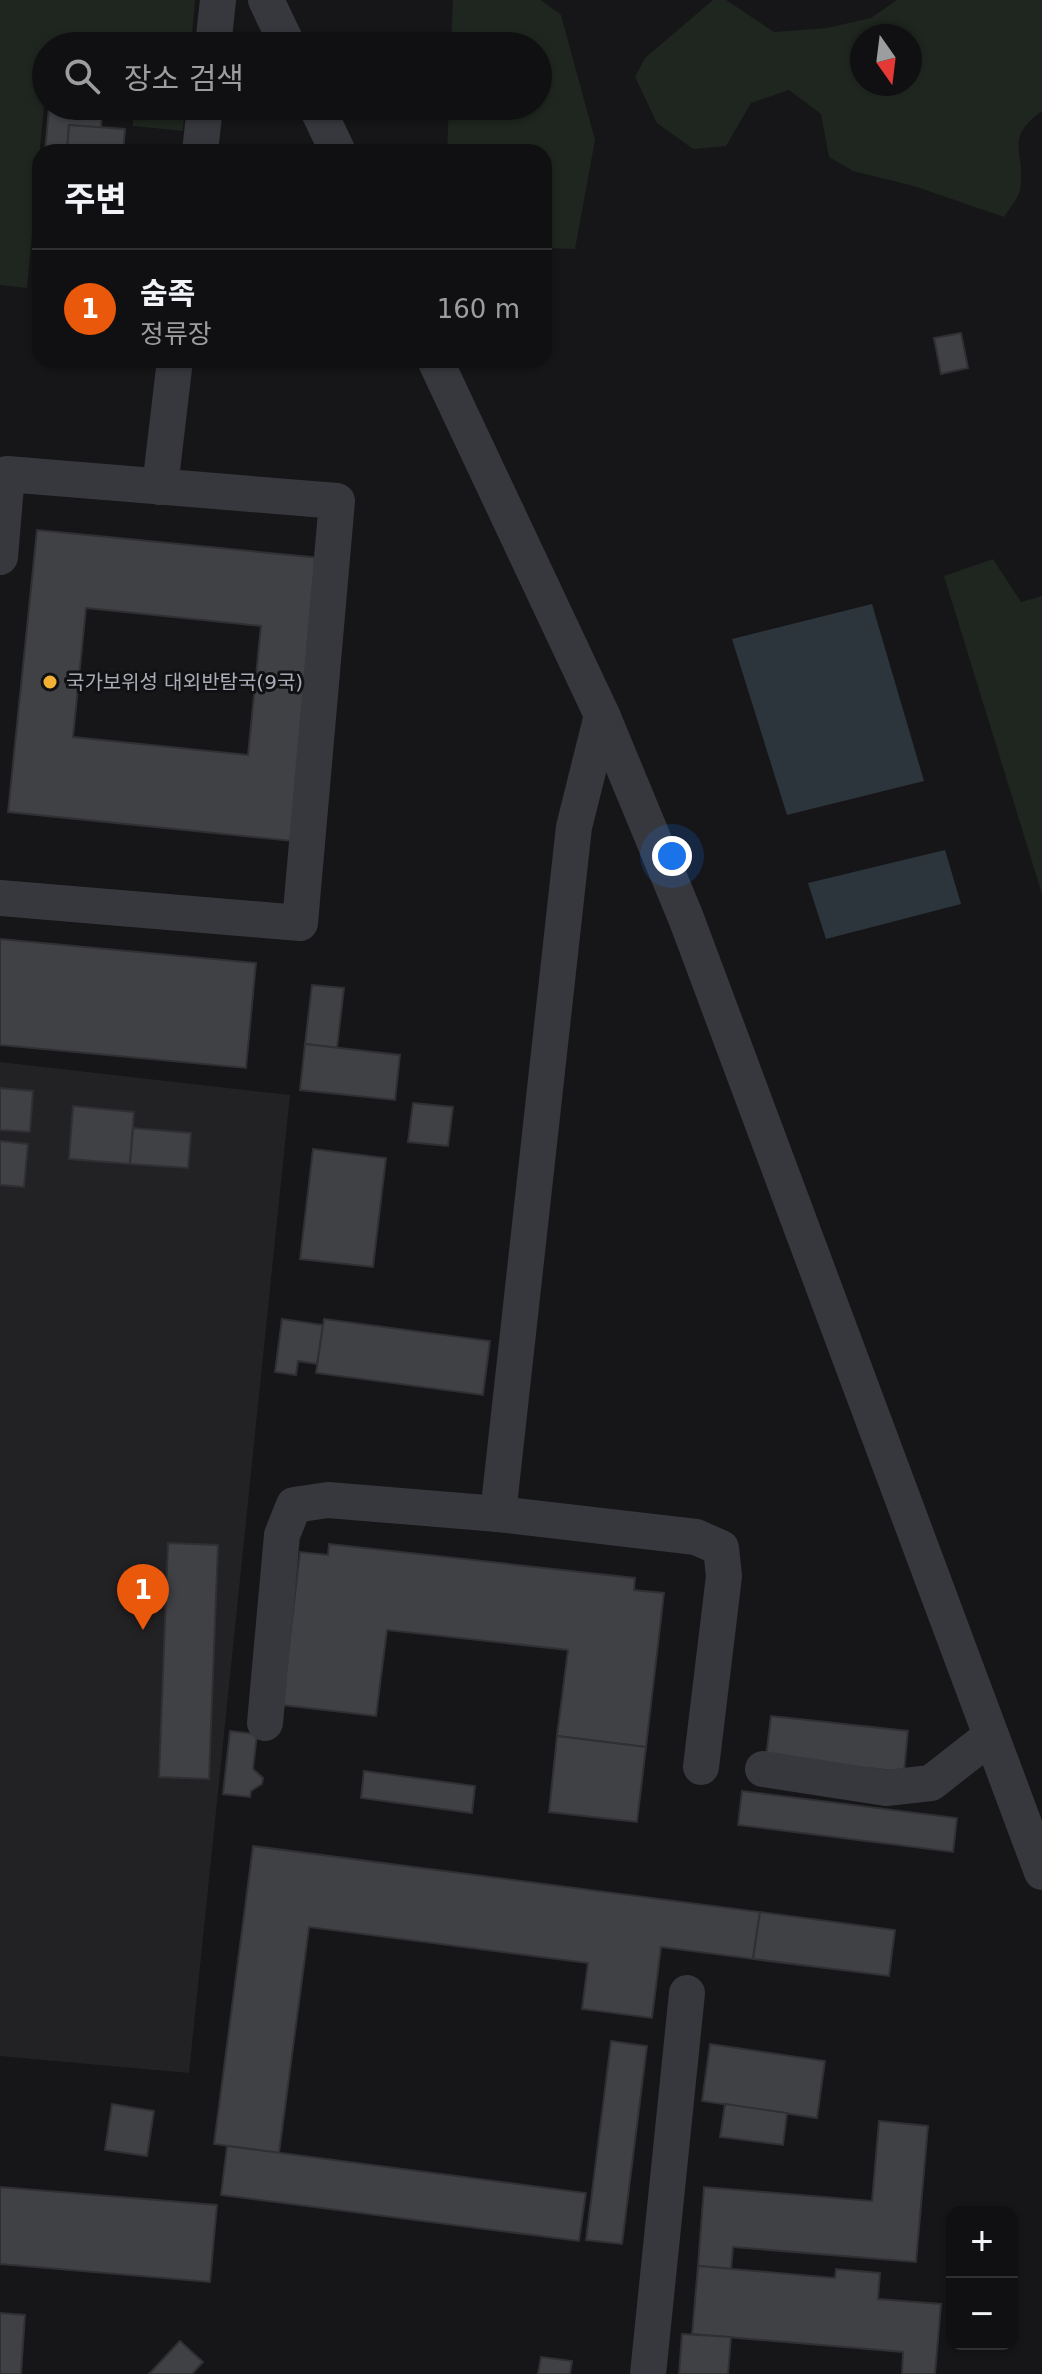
<!DOCTYPE html>
<html lang="ko">
<head>
<meta charset="utf-8">
<style>
  :root { --surface:#101012; --page:#19191b; --text:#f1f3f6; --muted:#9c9d9f; --line:#303032; --accent:#ea580c }
  body { margin:0; font-family:"DejaVu Sans","Noto Sans KR",sans-serif; background:var(--page); color:var(--text) }
  .controls { position:absolute; right:24px; bottom:24px; display:grid; overflow:hidden; border-radius:16px; box-shadow:0 2px 6px #0004 }
  .controls button { width:72px; height:72px; display:grid; place-items:center; padding:0; border:0; border-bottom:2px solid var(--line); background:var(--surface); color:var(--text); font:40px sans-serif }
  .compass { position:absolute; left:850px; top:24px; width:72px; height:72px; border-radius:50%; background:var(--surface); box-shadow:0 2px 6px #0004; rotate:166deg }
  .you { position:absolute; left:672px; top:856px; width:28px; height:28px; margin:-20px; border:6px solid #fff; border-radius:50%; background:#1a73e8; box-shadow:0 0 0 12px #1a73e833 }
  .badge { display:grid; place-items:center; width:52px; height:52px; border-radius:50%; background:var(--accent); color:#fff; font-size:26px; font-weight:700 }
  .pin { position:absolute; translate:-50% -66px; filter:drop-shadow(0 2px 4px #0008) }
  .pin::after { content:''; position:absolute; top:42px; width:28px; height:24px; background:inherit; clip-path:polygon(0 0,100% 0,50% 100%) }
  .list { margin:0; padding:0; list-style:none }
  h2 { display:flex; justify-content:space-between; align-items:center; height:104px; margin:0; padding:0 32px; font-size:34px }
  h2 small { font-size:26px; font-weight:400; color:var(--muted) }
  .list li { display:grid; grid-template-columns:52px 1fr auto; gap:24px; align-items:center; box-sizing:border-box; height:120px; padding:0 32px; border-top:2px solid var(--line) }
  .list b { display:block; font-size:30px; white-space:nowrap }
  .list p { margin:0; font-size:26px; white-space:nowrap; color:var(--muted) }
  .list em { font-size:26px; font-style:normal; color:var(--muted) }
  .icon { flex:none; width:44px; height:44px; fill:none; stroke:currentColor; stroke-width:2; stroke-linecap:round; stroke-linejoin:round }
  .map { position:relative; flex:none; width:1042px; height:2374px; overflow:hidden }
  .search { position:absolute; background:var(--surface); box-shadow:0 2px 6px #0004; left:32px; top:32px; width:520px; height:88px; display:flex; align-items:center; gap:20px; box-sizing:border-box; padding:0 28px; border-radius:44px; color:var(--muted); font-size:30px }
  .panel { position:absolute; background:var(--surface); box-shadow:0 2px 6px #0004; left:32px; top:144px; width:520px; height:224px; border-radius:24px }
  .map>svg:first-child { display:block }
  .built { fill:#222225 }
  .green { fill:#1e261f; fill-rule:evenodd }
  .water { fill:#2c353c }
  .building { fill:#404145; stroke:#303034; stroke-width:2; fill-rule:evenodd }
  .lines { fill:none; stroke-linecap:round; stroke-linejoin:round }
  .minor { stroke:#37383d; stroke-width:36 }
  .poi-dot { fill:#f2b134; stroke:#111113; stroke-width:3 }
  .labels { text-anchor:middle; dominant-baseline:central; stroke-width:6; stroke-linejoin:round; paint-order:stroke }
  .poi-label { font-size:20px; fill:#a8adb8; stroke:#111113; text-anchor:start }
</style>
</head>
<body>
<div class="map">
<svg width="1042" height="2374" viewBox="0 0 1042 2374">
  <rect width="100%" height="100%" fill="#161618"/>
  <polygon class="built" points="0,1062 290,1095 189,2073 0,2056"/>
  <g class="green">
    <polygon points="0,0 195,0 191,46 46,46 46,105 44,105 27,288 0,285"/>
    <polygon points="453,0 541,0 561,15 595,140 575,249 544,248 544,152 447,152 449,106 538,106 538,46 451,46"/>
    <path d="M713,0H726L774,32L827,28L871,18L897,0H1042V111C1002,140 1027,152 1020,190C1018,199 1009,209 1004,217L914,186L853,171L829,157L821,114L789,90L751,103L726,146L693,149L657,123L635,77L645,58ZM910,36V84H862V36Z"/>
    <polygon points="59,106 185,106 183,131 133,126 133,113"/>
    <polygon points="993,559 1021,602 1042,596 1042,894 944,576"/>
  </g>
  <g class="water">
    <polygon points="872,604 924,781 787,815 732,639"/>
    <polygon points="945,850 961,904 826,939 808,883"/>
  </g>
  <g class="building">
    <polygon points="49,108 102,112 101,128 69,125 67,152 45,152"/>
    <polygon points="69,125 125,129 123,152 67,152"/>
    <polygon points="961,333 968,368 941,374 934,338"/>
    <path d="M37,530L321,558L292,841L8,812ZM86,608L261,626L248,755L73,737Z"/>
    <polygon points="0,939 256,963 246,1068 0,1045"/>
    <polygon points="312,985 344,988 337,1048 305,1044"/>
    <polygon points="305,1044 400,1055 395,1100 300,1090"/>
    <polygon points="0,1088 33,1091 30,1132 0,1130"/>
    <polygon points="413,1103 453,1107 448,1146 408,1142"/>
    <polygon points="73,1106 134,1112 130,1164 69,1159"/>
    <polygon points="133,1128 191,1133 188,1168 130,1164"/>
    <polygon points="0,1141 28,1144 24,1187 0,1185"/>
    <polygon points="313,1149 386,1158 373,1267 300,1259"/>
    <polygon points="282,1319 323,1325 317,1364 298,1361 296,1375 275,1372"/>
    <polygon points="324,1319 490,1341 483,1395 316,1373"/>
    <polygon points="168,1543 218,1545 209,1779 159,1777"/>
    <polygon points="329,1544 635,1578 634,1590 664,1593 646,1747 557,1736 568,1650 387,1630 376,1716 282,1705 300,1552 328,1555"/>
    <polygon points="771,1716 908,1731 904,1772 766,1757"/>
    <polygon points="230,1731 257,1734 253,1769 263,1778 262,1784 251,1791 250,1797 223,1794"/>
    <polygon points="557,1736 646,1747 637,1822 549,1812"/>
    <polygon points="364,1771 475,1786 472,1813 361,1798"/>
    <polygon points="742,1791 957,1818 953,1852 738,1825"/>
    <polygon points="253,1846 760,1912 753,1959 661,1947 652,2018 582,2009 588,1963 309,1927 279,2153 214,2144"/>
    <polygon points="760,1912 895,1930 889,1976 753,1959"/>
    <polygon points="611,2041 647,2046 622,2244 586,2240"/>
    <polygon points="710,2044 825,2061 817,2118 702,2101"/>
    <polygon points="112,2104 154,2111 147,2156 105,2150"/>
    <polygon points="725,2104 787,2113 783,2145 720,2137"/>
    <polygon points="879,2121 928,2126 916,2262 733,2247 731,2269 698,2266 704,2187 872,2201"/>
    <polygon points="227,2146 586,2193 579,2241 221,2195"/>
    <polygon points="0,2187 217,2205 210,2282 0,2264"/>
    <polygon points="698,2266 835,2278 836,2269 880,2273 878,2299 941,2304 935,2374 902,2374 903,2352 692,2334"/>
    <polygon points="0,2313 25,2315 21,2374 0,2374"/>
    <polygon points="682,2334 731,2337 728,2374 679,2374"/>
    <polygon points="180,2341 203,2362 192,2374 149,2374"/>
    <polygon points="541,2357 572,2361 570,2374 538,2374"/>
  </g>
  <g class="lines">
    <g class="minor">
      <polyline points="266,0 288,46"/>
      <polyline points="213,46 218,0"/>
      <polyline points="316,106 338,152"/>
      <polyline points="200,152 205,106"/>
      <polyline points="435,360 602,715 686,918 1042,1872"/>
      <polyline points="160,487 175,360"/>
      <polyline points="0,557 7,474 337,501 300,923 0,898"/>
      <polyline points="498,1514 574,827 602,715"/>
      <polyline points="265,1723 282,1535 294,1505 328,1500 498,1514 696,1537 721,1548 724,1576 701,1767"/>
      <polyline points="763,1769 886,1788 931,1783 991,1736"/>
      <polyline points="648,2374 687,1993"/>
    </g>
  </g>
  <circle class="poi-dot" cx="50" cy="682" r="8"/>
  <g class="labels">
    <g class="poi-label">
      <text x="66" y="682">국가보위성 대외반탐국(9국)</text>
    </g>
  </g>
</svg>
<div class="controls">
<button>+</button>
<button>−</button>
</div>
<svg class="compass" viewBox="-18 -18 36 36"><path d="M0-13l5 13h-10z" fill="#e53935"/><path d="M0 13l5-13h-10z" fill="#9c9d9f"/></svg>
<div class="you"></div>
<div class="pin badge" style="left:143px;top:1630px">1</div>
<div class="search"><svg class="icon" aria-label="search" viewBox="0 0 24 24"><circle cx="10" cy="10" r="6"/><path d="M15 15l6 6"/></svg>장소 검색</div>
<section class="panel">
<h2>주변<small></small></h2>
<ul class="list">
<li><span class="badge">1</span><div><b>숨족</b><p>정류장</p></div><em>160 m</em></li>
</ul>
</section>
</div>
</body>
</html>
